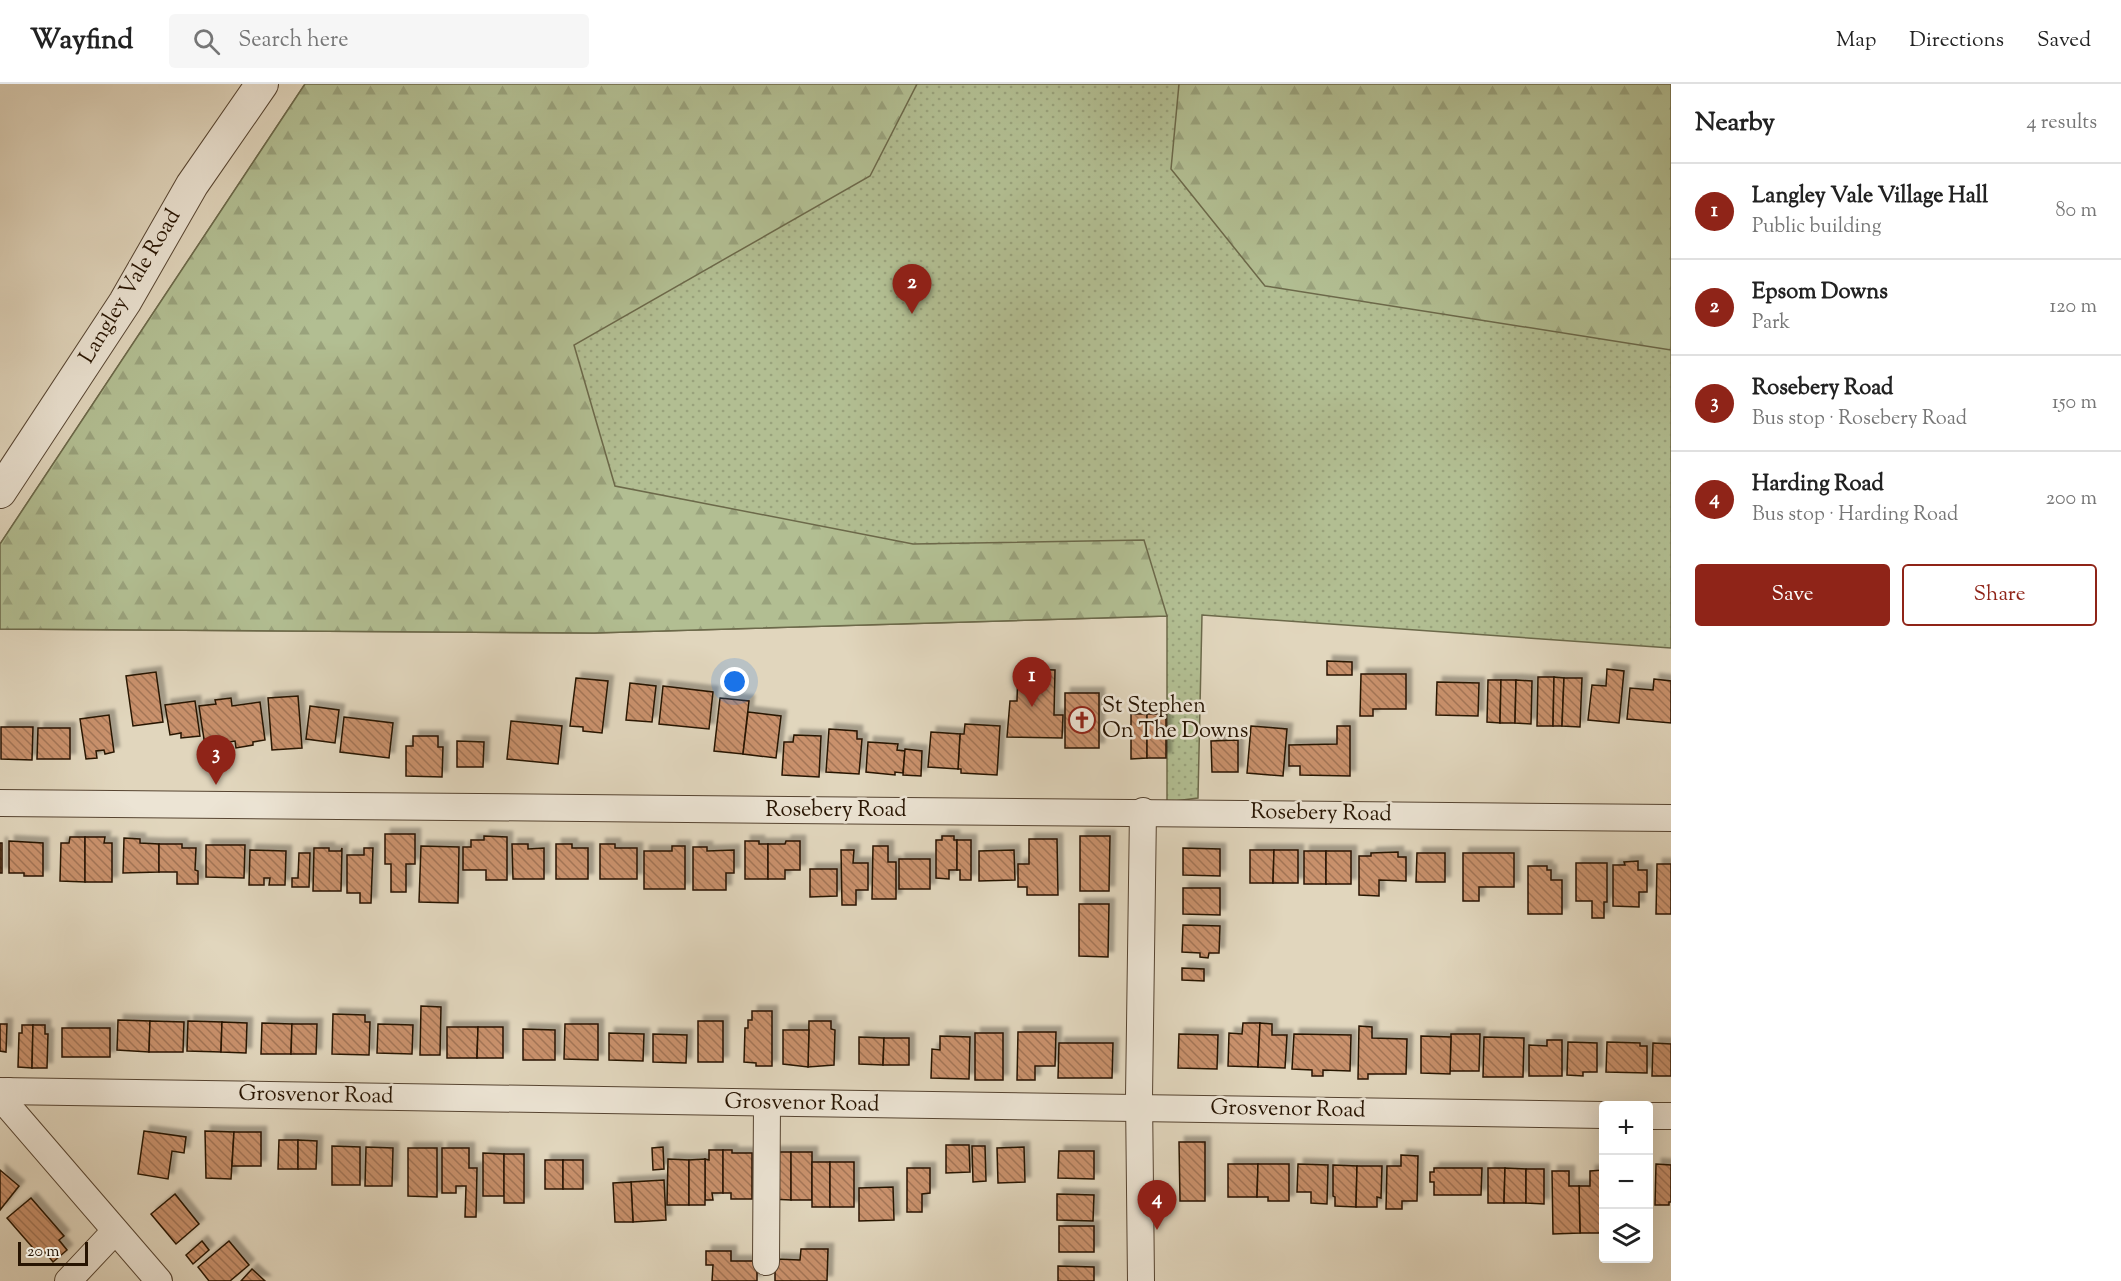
<!DOCTYPE html>
<html lang="en">
<head>
<meta charset="utf-8">
<style>
  :root { --surface:#fff; --page:#f6f6f6; --text:#222; --muted:#767676; --line:#e0e0e0; --accent:#8f2418 }
  body { margin:0; font-family:"Sorts Mill Goudy",serif; background:var(--page); color:var(--text) }
  .controls { position:absolute; right:18px; bottom:18px; display:grid; overflow:hidden; border-radius:6px; box-shadow:0 6px 24px #0002 }
  .controls button { width:54px; height:54px; display:grid; place-items:center; padding:0; border:0; border-bottom:2px solid var(--line); background:var(--surface); color:var(--text); font:30px sans-serif }
  .scale { position:absolute; left:18px; bottom:15px; width:70px; box-sizing:border-box; padding-left:6px; border:3px solid #271402; border-top:0; font-size:16px; line-height:21px; white-space:nowrap; color:#271402; -webkit-text-stroke:4px #ece4d4; paint-order:stroke }
  .you { position:absolute; left:735px; top:598px; width:21px; height:21px; margin:-15px; border:4px solid #fff; border-radius:50%; background:#1a73e8; box-shadow:0 0 0 9px #1a73e833 }
  .badge { display:grid; place-items:center; width:39px; height:39px; border-radius:50%; background:var(--accent); color:#fff; font-size:20px; font-weight:700 }
  .pin { position:absolute; translate:-50% -50px; filter:drop-shadow(0 2px 3px #0008) }
  .pin::after { content:''; position:absolute; top:32px; width:21px; height:18px; background:inherit; clip-path:polygon(0 0,100% 0,50% 100%) }
  .list { margin:0; padding:0; list-style:none }
  h2 { display:flex; justify-content:space-between; align-items:center; height:78px; margin:0; padding:0 24px; font-size:26px }
  h2 small { font-size:20px; font-weight:400; color:var(--muted) }
  .list li { display:grid; grid-template-columns:39px 1fr auto; gap:18px; align-items:center; box-sizing:border-box; height:96px; padding:0 24px; border-top:2px solid var(--line) }
  .list b { display:block; font-size:22px; white-space:nowrap }
  .list p { margin:0; font-size:20px; white-space:nowrap; color:var(--muted) }
  .list em { font-size:20px; font-style:normal; color:var(--muted) }
  .actions { display:flex; gap:12px; padding:18px 24px }
  .actions a { flex:1; padding:14px 0; border:2px solid var(--accent); border-radius:6px; text-align:center; font-size:21px; color:var(--accent) }
  .actions .main { background:var(--accent); color:#fff }
  .icon { flex:none; width:33px; height:33px; fill:none; stroke:currentColor; stroke-width:2; stroke-linecap:round; stroke-linejoin:round }
  .map { position:relative; flex:none; width:1671px; height:1197px; overflow:hidden }
  header { display:flex; align-items:center; gap:36px; box-sizing:border-box; height:84px; padding:0 30px; background:var(--surface); border-bottom:2px solid var(--line) }
  header strong { font-size:28px }
  nav { display:flex; gap:33px; margin-inline-start:auto; font-size:21px }
  .search { width:420px; height:54px; background:var(--page); display:flex; align-items:center; gap:15px; box-sizing:border-box; padding:0 21px; border-radius:6px; color:var(--muted); font-size:22px }
  main { display:flex }
  aside { flex:1; background:var(--surface) }
  .map>svg:first-child { display:block }
  .grass { fill:url(#grass-dots); stroke:#6c694a; stroke-width:1.5 }
  .forest { fill:url(#forest-firs); stroke:#6c694a; stroke-width:1.5 }
  .building { fill:url(#building-back-hatch); stroke:#271402; stroke-width:1.5; filter:url(#shadow) }
  .lines { fill:none; stroke-linecap:round; stroke-linejoin:round }
  .minor-casing { stroke:#564431; stroke-width:28 }
  .tertiary-casing { stroke:#564431; stroke-width:34 }
  .minor { stroke:#ece4d4; stroke-width:26 }
  .tertiary { stroke:#ece4d4; stroke-width:32 }
  .labels { text-anchor:middle; dominant-baseline:central; stroke-width:5; stroke-linejoin:round; paint-order:stroke }
  .street-label { font-size:22px; fill:#271402; stroke:#ece4d4 }
  .poi-label { font-size:22px; fill:#271402; stroke:#ece4d4; text-anchor:start }
</style>
</head>
<body>
<header>
<strong>Wayfind</strong>
<div class="search"><svg class="icon" aria-label="search" viewBox="0 0 24 24"><circle cx="10" cy="10" r="6"/><path d="M15 15l6 6"/></svg>Search here</div>
<nav><a>Map</a><a>Directions</a><a>Saved</a></nav>
</header>
<main>
<div class="map">
<svg width="1671" height="1197" viewBox="0 0 1671 1197">
  <defs>
    <pattern id="grass-dots" width="8" height="8" patternUnits="userSpaceOnUse" patternTransform="scale(1.5)"><rect width="8" height="8" fill="#b2be92"/><path d="M2 2h.1M6 6h.1" fill="none" stroke="#99a27c" stroke-width="1.8" stroke-linecap="round"/></pattern>
    <pattern id="forest-firs" width="22" height="20" patternUnits="userSpaceOnUse" patternTransform="scale(1.5)"><rect width="22" height="20" fill="#b2be92"/><path d="M5 1l3.5 6h-7zM16 11l3.5 6h-7z" fill="#99a27c"/></pattern>
    <pattern id="building-back-hatch" width="6" height="6" patternUnits="userSpaceOnUse" patternTransform="scale(1.5)"><rect width="6" height="6" fill="#c9916c"/><path d="M-1 5l2 2M0 0l6 6M5-1l2 2" fill="none" stroke="#a37557"/></pattern>
    <filter id="shadow"><feDropShadow dx="5.5" dy="-5.5" stdDeviation="1.5" flood-color="#0004"/></filter>
  </defs>
  <rect width="100%" height="100%" fill="#e1d6bd"/>
  <filter id="stains"><feTurbulence type="fractalNoise" baseFrequency=".00333" numOctaves="4"/><feColorMatrix values="0 0 0 0 .2 0 0 0 0 .09 0 0 0 0 .02 0 0 0 .5 -.17"/></filter>
  <radialGradient id="worn" r=".72"><stop offset=".6" stop-color="#630" stop-opacity="0"/><stop offset="1" stop-color="#630" stop-opacity=".3"/></radialGradient>
  <polygon class="grass" points="305,0 1671,0 1671,564 1202,531 1198,714 1167,718 1167,532 594,549 0,545 0,460"/>
  <g class="forest">
    <polygon points="305,0 917,0 870,92 574,261 615,402 913,460 1144,456 1167,532 594,549 0,545 0,460"/>
    <polygon points="1179,0 1671,0 1671,266 1265,202 1171,85"/>
  </g>
  <g class="building">
    <polygon points="1327,577 1352,578 1352,591 1327,591"/>
    <polygon points="1018,585 1055,586 1054,631 1063,631 1062,654 1007,653 1010,617 1017,617"/>
    <polygon points="1607,585 1624,587 1619,639 1588,636 1592,601 1606,602"/>
    <polygon points="156,588 163,638 133,642 126,592"/>
    <polygon points="1361,590 1406,590 1406,625 1373,625 1373,632 1360,632"/>
    <polygon points="1538,593 1554,593 1553,642 1537,642"/>
    <polygon points="1554,593 1564,594 1562,642 1553,642"/>
    <polygon points="576,594 608,597 602,649 583,647 583,643 570,642"/>
    <polygon points="1564,594 1582,594 1580,643 1562,642"/>
    <polygon points="1654,595 1671,597 1671,639 1627,635 1630,604 1653,606"/>
    <polygon points="1488,596 1501,596 1500,639 1487,638"/>
    <polygon points="1501,596 1516,596 1515,639 1500,639"/>
    <polygon points="1516,596 1532,597 1531,640 1515,639"/>
    <polygon points="1437,598 1479,599 1478,632 1436,631"/>
    <polygon points="630,599 656,602 652,638 626,636"/>
    <polygon points="663,602 713,608 709,645 659,640"/>
    <rect x="1065" y="609" width="34" height="55"/>
    <polygon points="298,612 302,664 272,666 268,614"/>
    <polygon points="231,614 232,622 260,618 265,656 253,658 253,661 236,664 235,657 205,662 199,622 216,620 215,616"/>
    <polygon points="720,614 749,617 743,670 714,667"/>
    <polygon points="195,617 200,652 181,654 181,649 170,651 165,621"/>
    <polygon points="310,622 339,626 335,659 306,655"/>
    <polygon points="748,628 781,632 776,674 743,670"/>
    <polygon points="1131,630 1147,630 1147,674 1131,675"/>
    <rect x="1147" y="630" width="19" height="44"/>
    <polygon points="109,631 114,668 105,670 104,666 96,667 97,674 86,675 80,635"/>
    <polygon points="344,633 393,639 389,674 340,668"/>
    <polygon points="511,637 562,642 558,680 507,675"/>
    <polygon points="965,640 1000,642 997,691 961,689 961,685 958,685 960,650 964,650"/>
    <polygon points="1251,642 1287,645 1283,692 1247,689"/>
    <polygon points="1337,642 1350,642 1350,692 1300,691 1300,682 1289,682 1289,661 1337,660"/>
    <polygon points="1,643 33,643 32,676 1,675"/>
    <polygon points="38,644 70,644 70,675 37,675"/>
    <polygon points="829,645 857,647 857,655 862,655 859,690 826,688"/>
    <polygon points="931,648 960,650 958,685 928,683"/>
    <polygon points="794,651 821,652 819,693 782,691 784,658 793,658"/>
    <polygon points="413,652 438,652 438,663 443,663 442,693 406,692 406,662 413,662"/>
    <polygon points="1238,656 1238,688 1212,688 1211,657"/>
    <polygon points="457,657 484,658 483,683 457,683"/>
    <polygon points="868,658 898,660 897,666 905,667 903,689 895,688 895,691 866,688"/>
    <polygon points="905,665 922,667 921,692 903,691"/>
    <polygon points="385,750 415,750 415,780 406,780 406,808 391,808 391,780 385,780"/>
    <polygon points="484,752 507,753 507,796 486,796 486,786 463,786 463,763 471,763 471,756 484,756"/>
    <polygon points="942,752 954,752 954,756 957,756 957,786 949,786 949,795 936,794 936,756 942,756"/>
    <polygon points="1080,752 1110,752 1109,807 1080,807"/>
    <polygon points="70,753 85,753 85,798 60,797 61,759 69,759"/>
    <polygon points="85,753 105,753 104,759 112,759 112,798 85,798"/>
    <polygon points="124,754 140,755 140,759 159,760 159,788 123,789"/>
    <polygon points="1029,755 1057,755 1058,811 1027,811 1027,803 1018,803 1018,780 1029,780"/>
    <polygon points="957,756 971,756 971,796 960,796 960,786 957,786"/>
    <polygon points="9,757 43,759 43,792 24,792 24,789 9,789"/>
    <polygon points="745,757 759,757 759,760 768,760 768,795 745,795"/>
    <polygon points="786,757 800,757 800,786 785,786 785,795 768,795 768,760 785,760"/>
    <rect x="0" y="759" width="2" height="30"/>
    <polygon points="159,760 182,760 182,764 196,764 195,786 198,787 198,800 177,800 177,788 159,788"/>
    <polygon points="512,760 528,760 528,765 544,764 544,795 513,795"/>
    <polygon points="556,760 572,760 572,764 588,764 588,795 556,795"/>
    <polygon points="600,760 615,760 615,764 637,764 637,795 600,795"/>
    <polygon points="206,761 245,761 244,794 206,793"/>
    <polygon points="421,762 459,763 458,819 419,818"/>
    <polygon points="672,762 685,762 685,805 644,805 644,767 672,767"/>
    <polygon points="873,762 888,762 888,778 896,778 896,815 872,815"/>
    <polygon points="693,763 707,763 707,767 734,766 734,789 726,789 726,806 693,806"/>
    <polygon points="314,764 329,764 329,767 341,767 342,764 341,807 313,807"/>
    <polygon points="364,764 373,764 371,819 360,819 360,809 347,809 347,771 364,771"/>
    <polygon points="1183,764 1220,765 1220,792 1183,791"/>
    <polygon points="250,766 286,767 285,801 269,801 270,794 264,794 264,801 249,801"/>
    <polygon points="841,766 854,766 853,779 868,779 868,806 856,806 856,821 842,821"/>
    <polygon points="1014,766 1015,796 979,797 979,767"/>
    <polygon points="1250,766 1274,766 1273,799 1250,799"/>
    <polygon points="1274,766 1298,766 1298,799 1273,799"/>
    <rect x="1304" y="767" width="22" height="33"/>
    <rect x="1326" y="767" width="25" height="33"/>
    <polygon points="1398,768 1398,773 1406,773 1406,797 1379,796 1379,812 1359,811 1359,772 1371,772 1371,769"/>
    <polygon points="299,769 310,769 309,803 292,803 292,794 298,794"/>
    <polygon points="1417,769 1445,769 1445,798 1416,798"/>
    <polygon points="1463,769 1514,769 1514,803 1479,803 1479,817 1463,817"/>
    <rect x="899" y="775" width="31" height="30"/>
    <polygon points="1638,777 1638,786 1647,786 1647,808 1639,808 1639,823 1613,822 1613,781 1625,781 1624,778"/>
    <polygon points="1576,779 1607,779 1607,818 1604,818 1604,834 1592,834 1592,817 1576,817"/>
    <polygon points="1657,780 1671,780 1671,830 1656,830"/>
    <polygon points="1528,782 1547,782 1547,786 1551,786 1551,796 1562,796 1562,830 1528,830"/>
    <polygon points="810,785 837,785 837,812 810,813"/>
    <polygon points="1183,804 1220,804 1220,831 1183,830"/>
    <polygon points="1079,820 1109,820 1108,873 1079,872"/>
    <polygon points="1183,841 1220,842 1219,869 1209,869 1208,874 1200,873 1200,869 1182,868"/>
    <polygon points="1182,884 1204,885 1204,897 1182,896"/>
    <polygon points="421,922 441,923 440,971 420,971"/>
    <polygon points="752,927 772,927 772,982 756,982 756,979 744,978 745,944 748,944 748,936 752,936"/>
    <polygon points="333,930 365,931 365,938 370,938 369,971 332,970"/>
    <polygon points="118,936 150,937 149,968 117,966"/>
    <polygon points="150,937 184,938 183,968 149,968"/>
    <polygon points="188,937 222,938 221,968 187,967"/>
    <rect x="698" y="937" width="25" height="41"/>
    <polygon points="809,937 831,937 831,945 835,946 834,981 808,983"/>
    <polygon points="222,938 247,939 246,969 221,968"/>
    <polygon points="262,939 292,940 291,970 261,970"/>
    <polygon points="1243,939 1260,939 1258,983 1228,982 1229,949 1242,950"/>
    <polygon points="1260,939 1272,940 1272,951 1287,951 1285,984 1258,983"/>
    <polygon points="0,940 7,940 6,968 0,967"/>
    <polygon points="292,940 317,940 316,970 291,970"/>
    <polygon points="378,940 413,941 412,970 377,969"/>
    <polygon points="565,940 598,940 598,976 564,975"/>
    <polygon points="22,941 33,941 32,984 18,983 19,949 22,949"/>
    <polygon points="33,941 45,941 45,950 48,950 47,984 32,984"/>
    <polygon points="1359,942 1372,943 1372,954 1407,955 1406,990 1368,990 1368,995 1358,995"/>
    <polygon points="447,943 478,943 477,974 447,974"/>
    <polygon points="478,943 503,943 503,974 477,974"/>
    <rect x="62" y="944" width="48" height="29"/>
    <polygon points="523,945 555,946 555,976 523,976"/>
    <polygon points="783,946 809,946 808,983 783,980"/>
    <polygon points="1018,948 1056,948 1055,982 1035,982 1035,996 1017,996"/>
    <polygon points="609,949 644,950 643,977 609,976"/>
    <rect x="975" y="949" width="28" height="47"/>
    <polygon points="653,950 687,951 686,979 653,978"/>
    <polygon points="1179,950 1218,951 1217,985 1178,984"/>
    <polygon points="1294,950 1351,951 1350,987 1323,986 1323,992 1312,992 1312,986 1292,985"/>
    <polygon points="1451,950 1480,950 1479,987 1450,987"/>
    <polygon points="940,952 970,953 969,995 931,994 932,965 940,966"/>
    <polygon points="1421,952 1451,953 1450,990 1421,989"/>
    <polygon points="859,953 884,954 883,981 859,980"/>
    <polygon points="1484,953 1524,954 1523,993 1483,993"/>
    <polygon points="884,954 909,954 909,981 883,981"/>
    <polygon points="1547,956 1562,956 1562,992 1529,992 1529,961 1547,962"/>
    <polygon points="1568,958 1597,959 1597,988 1583,988 1583,992 1567,991"/>
    <polygon points="1607,958 1640,959 1640,962 1647,962 1647,989 1606,988"/>
    <polygon points="1059,959 1113,959 1112,994 1058,994"/>
    <polygon points="1653,959 1671,960 1671,992 1652,992"/>
    <polygon points="144,1047 186,1053 184,1069 172,1067 168,1095 138,1090"/>
    <polygon points="205,1047 234,1048 231,1095 206,1094"/>
    <polygon points="234,1048 261,1048 261,1082 232,1082"/>
    <polygon points="279,1056 298,1056 298,1085 278,1085"/>
    <polygon points="298,1056 317,1057 316,1085 298,1085"/>
    <polygon points="1179,1058 1205,1058 1205,1117 1180,1117"/>
    <polygon points="946,1061 969,1061 970,1088 946,1089"/>
    <polygon points="332,1062 360,1063 360,1101 332,1101"/>
    <polygon points="972,1062 985,1062 986,1097 973,1098"/>
    <polygon points="366,1063 393,1064 392,1102 365,1102"/>
    <polygon points="663,1063 664,1085 653,1086 652,1064"/>
    <polygon points="1024,1063 1025,1098 998,1099 997,1064"/>
    <polygon points="408,1064 437,1064 437,1113 408,1112"/>
    <polygon points="442,1064 469,1064 469,1084 477,1084 476,1133 465,1133 466,1102 456,1102 456,1109 442,1109"/>
    <polygon points="709,1066 723,1066 723,1109 712,1109 713,1116 705,1116 705,1075 709,1076"/>
    <polygon points="723,1066 732,1066 732,1069 752,1069 752,1115 731,1115 731,1109 723,1109"/>
    <polygon points="1059,1067 1094,1067 1094,1095 1058,1094"/>
    <polygon points="769,1068 791,1068 791,1116 769,1115"/>
    <rect x="791" y="1068" width="21" height="48"/>
    <polygon points="483,1069 504,1070 504,1112 483,1112"/>
    <rect x="504" y="1070" width="20" height="49"/>
    <polygon points="1401,1071 1418,1072 1417,1117 1402,1117 1402,1125 1386,1125 1387,1082 1401,1082"/>
    <polygon points="668,1075 689,1076 689,1121 667,1121"/>
    <polygon points="705,1075 705,1121 689,1121 689,1076"/>
    <rect x="545" y="1076" width="18" height="29"/>
    <rect x="563" y="1076" width="20" height="29"/>
    <rect x="812" y="1078" width="18" height="45"/>
    <rect x="830" y="1078" width="24" height="45"/>
    <polygon points="1228,1080 1258,1080 1257,1113 1228,1113"/>
    <polygon points="1258,1080 1289,1080 1289,1117 1268,1117 1268,1113 1257,1113"/>
    <polygon points="1298,1080 1328,1081 1327,1120 1311,1119 1311,1108 1297,1108"/>
    <polygon points="1656,1080 1671,1081 1671,1118 1669,1118 1669,1121 1655,1121"/>
    <polygon points="1333,1081 1357,1082 1356,1123 1335,1122 1335,1113 1333,1112"/>
    <polygon points="1357,1082 1382,1082 1381,1114 1377,1113 1377,1123 1356,1123"/>
    <polygon points="907,1084 930,1084 930,1109 922,1110 922,1128 907,1128"/>
    <polygon points="1434,1084 1482,1084 1481,1111 1434,1111 1434,1098 1430,1098 1430,1088 1434,1088"/>
    <polygon points="1488,1084 1505,1084 1504,1119 1488,1119"/>
    <polygon points="1505,1084 1526,1085 1526,1119 1504,1119"/>
    <polygon points="1526,1085 1544,1085 1544,1120 1526,1119"/>
    <polygon points="0,1086 19,1102 0,1126"/>
    <polygon points="1604,1086 1604,1149 1580,1149 1579,1102 1590,1102 1590,1087"/>
    <polygon points="1552,1087 1569,1087 1569,1102 1579,1102 1580,1149 1553,1150"/>
    <polygon points="664,1096 666,1136 633,1138 631,1098"/>
    <polygon points="631,1098 633,1138 615,1138 613,1099"/>
    <polygon points="893,1103 894,1136 859,1137 859,1104"/>
    <polygon points="175,1110 199,1140 176,1160 151,1130"/>
    <polygon points="1057,1110 1094,1111 1093,1137 1057,1136"/>
    <polygon points="31,1114 64,1152 59,1156 67,1166 53,1178 45,1168 40,1172 7,1134"/>
    <rect x="1059" y="1142" width="35" height="26"/>
    <polygon points="202,1157 209,1166 193,1180 186,1171"/>
    <polygon points="229,1157 249,1181 230,1197 209,1197 198,1183"/>
    <polygon points="801,1165 828,1165 827,1197 775,1197 775,1175 800,1176"/>
    <polygon points="706,1167 731,1167 731,1177 757,1177 757,1197 712,1197 713,1181 706,1181"/>
    <polygon points="1058,1182 1094,1183 1094,1197 1058,1197"/>
    <polygon points="252,1185 265,1197 241,1197"/>
  </g>
  <g class="lines">
    <defs>
      <g id="minor">
        <path d="M0,719C557,724 1114,728 1671,734"/>
        <polyline points="0,1007 1604,1031"/>
        <polyline points="8,1007 8,1022 159,1197"/>
        <polyline points="1648,1032 1671,1032"/>
        <polyline points="766,1178 767,1020"/>
        <polyline points="68,1197 115,1147"/>
        <polyline points="1141,1197 1139,1013 1143,727"/>
      </g>
      <polyline id="tertiary" points="0,408 125,218 192,101 262,0"/>
    </defs>
    <use href="#minor" class="minor-casing"/>
    <use href="#tertiary" class="tertiary-casing"/>
    <use href="#minor" class="minor"/>
    <use href="#tertiary" class="tertiary"/>
  </g>
  <defs>
    <symbol id="church-ring" viewBox="-11 -11 22 22"><circle r="9.5" fill="#ece4d4" stroke="#8f2418" stroke-width="1.5"/><path d="M-1.2-6h2.4v3.5h3.3v2.4h-3.3V6h-2.4V-.1h-3.3v-2.4h3.3Z" fill="#8f2418"/></symbol>
  </defs>
  <g fill-rule="evenodd">
    <use href="#church-ring" x="1067" y="621" width="30" height="30"/>
  </g>
  <g class="labels">
    <g class="street-label">
      <text transform="translate(131 203) rotate(-59)">Langley Vale Road</text>
      <text x="836" y="727">Rosebery Road</text>
      <text transform="translate(1321 730) rotate(1)">Rosebery Road</text>
      <text transform="translate(316 1012) rotate(1)">Grosvenor Road</text>
      <text transform="translate(802 1020) rotate(1)">Grosvenor Road</text>
      <text transform="translate(1288 1026) rotate(1)">Grosvenor Road</text>
    </g>
    <g class="poi-label">
      <text x="1102" y="623">St Stephen<tspan x="1102" dy="25">On The Downs</tspan></text>
    </g>
  </g>
  <rect width="100%" height="100%" filter="url(#stains)"/>
  <rect width="100%" height="100%" fill="url(#worn)"/>
</svg>
<div class="controls">
<button>+</button>
<button>−</button>
<button><svg class="icon" aria-label="layers" viewBox="0 0 24 24"><path d="M12 4l9 5-9 5-9-5zM3 14l9 5 9-5"/></svg></button>
</div>
<div class="scale">20 m</div>
<div class="you"></div>
<div class="pin badge" style="left:1032px;top:623px">1</div>
<div class="pin badge" style="left:912px;top:230px">2</div>
<div class="pin badge" style="left:216px;top:701px">3</div>
<div class="pin badge" style="left:1157px;top:1146px">4</div>
</div>
<aside>
<h2>Nearby<small>4 results</small></h2>
<ul class="list">
<li><span class="badge">1</span><div><b>Langley Vale Village Hall</b><p>Public building</p></div><em>80 m</em></li>
<li><span class="badge">2</span><div><b>Epsom Downs</b><p>Park</p></div><em>120 m</em></li>
<li><span class="badge">3</span><div><b>Rosebery Road</b><p>Bus stop · Rosebery Road</p></div><em>150 m</em></li>
<li><span class="badge">4</span><div><b>Harding Road</b><p>Bus stop · Harding Road</p></div><em>200 m</em></li>
</ul>
<div class="actions"><a class="main">Save</a><a>Share</a></div>
</aside>
</main>
</body>
</html>
